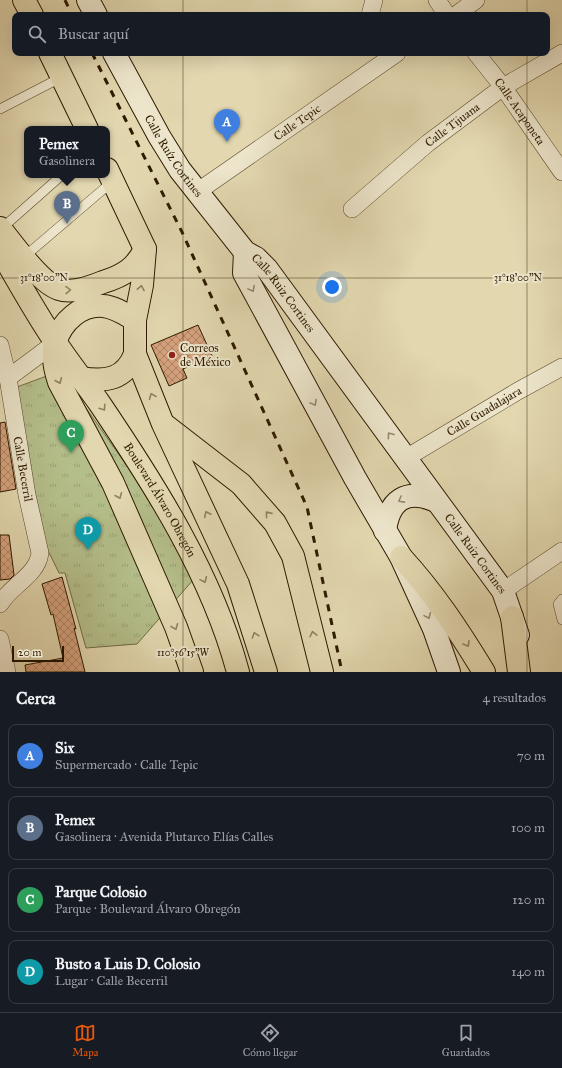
<!DOCTYPE html>
<html lang="es">
<head>
<meta charset="utf-8">
<style>
  :root { --surface:#171b24; --page:#20242c; --text:#f1f3f6; --muted:#9ea1a6; --line:#363941; --accent:#ea580c }
  body { margin:0; font-family:"IM FELL Great Primer",serif; background:var(--page); color:var(--text) }
  .scale { position:absolute; left:12px; bottom:10px; width:52px; box-sizing:border-box; padding-left:4px; border:2px solid #2f1a00; border-top:0; font-size:11px; line-height:14px; white-space:nowrap; color:#2f1a00; -webkit-text-stroke:3px #ece5cb; paint-order:stroke }
  .you { position:absolute; left:332px; top:287px; width:14px; height:14px; margin:-10px; border:3px solid #fff; border-radius:50%; background:#1a73e8; box-shadow:0 0 0 6px #1a73e833 }
  .badge { display:grid; place-items:center; width:26px; height:26px; border-radius:50%; background:var(--accent); color:#fff; font-size:13px; font-weight:700 }
  .pin { position:absolute; translate:-50% -33px; filter:drop-shadow(0 1px 2px #0008) }
  .pin::after { content:''; position:absolute; top:21px; width:14px; height:12px; background:inherit; clip-path:polygon(0 0,100% 0,50% 100%) }
  .popup { position:absolute; left:24px; top:126px; width:86px; height:52px; box-sizing:border-box; display:grid; place-content:center; border-radius:8px; background:var(--surface); filter:drop-shadow(0 1px 3px #0005); font-size:13px; white-space:nowrap; color:var(--muted) }
  .popup b { font-size:15px; color:var(--text) }
  .popup::after { content:''; position:absolute; left:50%; top:100%; margin-left:-8px; border:8px solid transparent; border-top-color:var(--surface) }
  .list { margin:0; padding:0; list-style:none }
  h2 { display:flex; justify-content:space-between; align-items:center; height:52px; margin:0; padding:0 16px; font-size:17px }
  h2 small { font-size:13px; font-weight:400; color:var(--muted) }
  .list li { display:grid; grid-template-columns:26px 1fr auto; gap:12px; align-items:center; box-sizing:border-box; height:64px; margin:0 8px 8px; padding:0 8px; border:1px solid var(--line); border-radius:8px }
  .list b { display:block; font-size:15px; white-space:nowrap }
  .list p { margin:0; font-size:13px; white-space:nowrap; color:var(--muted) }
  .list em { font-size:13px; font-style:normal; color:var(--muted) }
  .icon { flex:none; width:22px; height:22px; fill:none; stroke:currentColor; stroke-width:2; stroke-linecap:round; stroke-linejoin:round }
  .map { position:relative; flex:none; width:562px; height:672px; overflow:hidden }
  .search { position:absolute; background:var(--surface); box-shadow:0 4px 16px #0002; left:12px; right:12px; top:12px; height:44px; display:flex; align-items:center; gap:10px; box-sizing:border-box; padding:0 14px; border-radius:8px; color:var(--muted); font-size:15px }
  .sheet { height:340px; background:var(--surface) }
  nav { display:flex; justify-content:space-around; align-items:center; box-sizing:border-box; height:56px; border-top:1px solid var(--line); background:var(--surface); font-size:11px; color:var(--muted) }
  nav a { display:grid; justify-items:center; gap:2px }
  nav .on { color:var(--accent) }
  .map>svg:first-child { display:block }
  .park { fill:url(#park-tufts); stroke:#726c45 }
  .building { fill:url(#building-cross-hatch); stroke:#2f1a00 }
  .lines { fill:none; stroke-linecap:round; stroke-linejoin:round }
  .lane-casing { stroke:#5c492c; stroke-width:10 }
  .street-casing { stroke:#5c492c; stroke-width:18 }
  .secondary-casing { stroke:#2f1a00; stroke-width:24 }
  .highway-casing { stroke:#2f1a00; stroke-width:24 }
  .lane { stroke:#ece5cb; stroke-width:9 }
  .street { stroke:#ece5cb; stroke-width:17 }
  .secondary { stroke:#ece5cb; stroke-width:22 }
  .highway { stroke:#e2d7af; stroke-width:22 }
  .rail { stroke:#2f1a00; stroke-width:3; stroke-dasharray:7 7; stroke-linecap:butt }
  .oneway { stroke:#918260 }
  .oneway2 { stroke:#978a70 }
  .ticks { fill:none; stroke:#2f1a00; stroke-width:1; stroke-opacity:0.45 }
  .poi-dot { fill:#8f2418; stroke:#ece5cb; stroke-width:1.5 }
  .labels { text-anchor:middle; dominant-baseline:central; stroke-width:4; stroke-linejoin:round; paint-order:stroke }
  .street-label { font-size:12px; fill:#2f1a00; stroke:#ece5cb }
  .poi-label { font-size:12px; fill:#2f1a00; stroke:#ece5cb; text-anchor:start }
  .ticks-label { font-size:10px; text-anchor:middle; fill:#2f1a00; stroke:#ece5cb; stroke-width:4; stroke-linejoin:round; paint-order:stroke }
</style>
</head>
<body>
<div class="map">
<svg width="562" height="672" viewBox="0 0 562 672">
  <defs>
    <pattern id="park-tufts" width="24" height="20" patternUnits="userSpaceOnUse"><rect width="24" height="20" fill="#b4be8a"/><path d="M3 7l-1-3M5 7V3M7 7l1-3M15 17l-1-3M17 17v-4M19 17l1-3" fill="none" stroke="#9ba375"/></pattern>
    <pattern id="building-cross-hatch" width="8" height="8" patternUnits="userSpaceOnUse"><rect width="8" height="8" fill="#d5a27d"/><path d="M0 0l8 8M0 8l8-8" fill="none" stroke="#ad8364"/></pattern>
  </defs>
  <rect width="100%" height="100%" fill="#e2d7af"/>
  <filter id="stains"><feTurbulence type="fractalNoise" baseFrequency=".005" numOctaves="4"/><feColorMatrix values="0 0 0 0 .2 0 0 0 0 .09 0 0 0 0 .02 0 0 0 .5 -.17"/></filter>
  <radialGradient id="worn" r=".72"><stop offset=".6" stop-color="#630" stop-opacity="0"/><stop offset="1" stop-color="#630" stop-opacity=".3"/></radialGradient>
  <polygon class="park" points="60,371 201,571 137,644 86,648 65,573 59,573 32,518 17,387"/>
  <g class="building">
    <polygon points="198,325 212,356 183,369 187,378 169,386 151,345"/>
    <polygon points="5,422 16,489 0,492 0,423"/>
    <polygon points="0,535 9,535 14,575 10,579 0,580"/>
    <polygon points="62,577 76,629 74,628 85,672 26,672 25,665 63,658 53,614 51,615 42,584"/>
  </g>
  <g class="lines">
    <defs>
      <g id="lane">
        <polyline points="0,109 62,77"/>
        <polyline points="1,229 62,175"/>
        <polyline points="24,257 113,181"/>
        <polyline points="562,599 558,604 562,620"/>
      </g>
      <g id="street">
        <polyline points="437,0 447,15"/>
        <polyline points="370,15 374,0"/>
        <polyline points="456,15 476,0"/>
        <path id="s1" d="M476,53L503,87L562,172"/>
        <path id="s2" d="M197,192L397,53"/>
        <path id="s3" d="M352,209L428,143L503,87L562,53"/>
        <polyline points="0,345 8,378"/>
        <path id="s4" d="M406,458L518,391L562,367"/>
        <polyline points="503,591 562,551"/>
        <path d="M0,604C11,585 37,576 40,553L27,495L8,378L55,343"/>
        <polyline points="0,639 7,672"/>
      </g>
      <g id="secondary">
        <polyline points="88,0 96,15"/>
        <path id="s5" d="M114,53L159,136L180,170L245,252L256,258L267,269L503,591L518,635"/>
        <polyline points="245,252 244,273 355,478 401,557 434,629 449,672"/>
        <path d="M385,531C389,500 406,488 436,501"/>
      </g>
      <g id="highway">
        <polyline points="24,0 32,15"/>
        <polyline points="50,53 87,129"/>
        <polyline points="107,169 145,249 142,285 135,320 135,354 163,424 238,584 266,672"/>
        <path d="M0,228C13,244 40,283 59,289C72,294 91,287 103,282C123,276 136,268 145,249"/>
        <path id="s6" d="M0,250C18,281 36,314 56,343C70,364 86,384 100,404C156,487 212,575 238,672"/>
        <path d="M135,320C125,314 115,307 103,306C81,304 62,321 55,343C52,355 55,370 59,382L113,483L176,627L192,672"/>
        <path d="M81,378C105,382 125,380 135,354"/>
        <polyline points="166,426 241,484 275,523 293,556 322,672"/>
        <path d="M401,557C434,593 459,631 484,672"/>
        <polyline points="512,617 519,672"/>
      </g>
    </defs>
    <use href="#lane" class="lane-casing"/>
    <use href="#street" class="street-casing"/>
    <use href="#secondary" class="secondary-casing"/>
    <use href="#highway" class="highway-casing"/>
    <use href="#lane" class="lane"/>
    <use href="#street" class="street"/>
    <use href="#secondary" class="secondary"/>
    <use href="#highway" class="highway"/>
    <g class="rail">
      <polyline points="65,0 72,15"/>
      <polyline points="92,53 182,232 307,507 342,672"/>
    </g>
  </g>
  <defs><path id="oneway-chevron" d="M-2-3.5L2.5 0L-2 3.5" fill="none" stroke-width="1.6" stroke-linecap="round" stroke-linejoin="round"/></defs>
  <g class="oneway">
    <use href="#oneway-chevron" transform="translate(141 288) rotate(-79)"/>
    <use href="#oneway-chevron" transform="translate(68 290) rotate(-1)"/>
    <use href="#oneway-chevron" transform="translate(59 381) rotate(67)"/>
    <use href="#oneway-chevron" transform="translate(152 396) rotate(-112)"/>
    <use href="#oneway-chevron" transform="translate(103 408) rotate(57)"/>
    <use href="#oneway-chevron" transform="translate(119 496) rotate(67)"/>
    <use href="#oneway-chevron" transform="translate(207 514) rotate(-116)"/>
    <use href="#oneway-chevron" transform="translate(268 514) rotate(-129)"/>
    <use href="#oneway-chevron" transform="translate(204 580) rotate(66)"/>
    <use href="#oneway-chevron" transform="translate(175 627) rotate(68)"/>
    <use href="#oneway-chevron" transform="translate(313 634) rotate(-103)"/>
    <use href="#oneway-chevron" transform="translate(255 635) rotate(-108)"/>
    <use href="#oneway-chevron" transform="translate(467 644) rotate(59)"/>
  </g>
  <g class="oneway2">
    <use href="#oneway-chevron" transform="translate(252 289) rotate(62)"/>
    <use href="#oneway-chevron" transform="translate(314 403) rotate(62)"/>
    <use href="#oneway-chevron" transform="translate(390 435) rotate(-126)"/>
    <use href="#oneway-chevron" transform="translate(401 500) rotate(151)"/>
    <use href="#oneway-chevron" transform="translate(428 616) rotate(66)"/>
  </g>
  <path class="ticks" d="M183,0V15M527,0V15M183,53V672M527,53V672M0,278H562"/>
  <circle class="poi-dot" cx="172" cy="355" r="4"/>
  <g class="labels">
    <g class="street-label">
      <text stroke="none"><textPath href="#s1" startOffset="73">Calle Acaponeta</textPath></text>
      <text stroke="none"><textPath href="#s2" startOffset="122">Calle Tepic</textPath></text>
      <text stroke="none"><textPath href="#s3" startOffset="131">Calle Tijuana</textPath></text>
      <text stroke="none"><textPath href="#s5" startOffset="119">Calle Ruíz Cortines</textPath></text>
      <text stroke="none"><textPath href="#s5" startOffset="296">Calle Ruiz Cortines</textPath></text>
      <text stroke="none"><textPath href="#s4" startOffset="91">Calle Guadalajara</textPath></text>
      <text transform="translate(23 469) rotate(80)">Calle Becerril</text>
      <text stroke="none"><textPath href="#s6" startOffset="297">Boulevard Álvaro Obregón</textPath></text>
      <text stroke="none"><textPath href="#s5" startOffset="620">Calle Ruiz Cortines</textPath></text>
    </g>
    <g class="poi-label">
      <text x="180" y="348">Correos<tspan x="180" dy="14">de México</tspan></text>
    </g>
  </g>
  <g class="ticks-label">
    <text x="44" y="281">31°18'00"N</text>
    <text x="518" y="281">31°18'00"N</text>
    <text x="183" y="656">110°56'15"W</text>
  </g>
  <rect width="100%" height="100%" filter="url(#stains)"/>
  <rect width="100%" height="100%" fill="url(#worn)"/>
</svg>
<div class="scale">20 m</div>
<div class="you"></div>
<div class="pin badge" style="left:227px;top:142px;background:#3f7fe0">A</div>
<div class="pin badge" style="left:67px;top:224px;background:#5c6f8a">B</div>
<div class="popup"><b>Pemex</b>Gasolinera</div>
<div class="pin badge" style="left:71px;top:453px;background:#2e9e5b">C</div>
<div class="pin badge" style="left:88px;top:550px;background:#0f9aa8">D</div>
<div class="search"><svg class="icon" aria-label="search" viewBox="0 0 24 24"><circle cx="10" cy="10" r="6"/><path d="M15 15l6 6"/></svg>Buscar aquí</div>
</div>
<section class="sheet">
<h2>Cerca<small>4 resultados</small></h2>
<ul class="list">
<li><span class="badge" style="background:#3f7fe0">A</span><div><b>Six</b><p>Supermercado · Calle Tepic</p></div><em>70 m</em></li>
<li><span class="badge" style="background:#5c6f8a">B</span><div><b>Pemex</b><p>Gasolinera · Avenida Plutarco Elías Calles</p></div><em>100 m</em></li>
<li><span class="badge" style="background:#2e9e5b">C</span><div><b>Parque Colosio</b><p>Parque · Boulevard Álvaro Obregón</p></div><em>120 m</em></li>
<li><span class="badge" style="background:#0f9aa8">D</span><div><b>Busto a Luis D. Colosio</b><p>Lugar · Calle Becerril</p></div><em>140 m</em></li>
</ul>
</section>
<nav>
<a class="on"><svg class="icon" aria-label="map" viewBox="0 0 24 24"><path d="M3 6l6-2 6 2 6-2v14l-6 2-6-2-6 2zM9 4v14M15 6v14"/></svg>Mapa</a>
<a><svg class="icon" aria-label="directions" viewBox="0 0 24 24"><path d="M12 3l9 9-9 9-9-9zM9 14v-3h6M13 9l2 2-2 2"/></svg>Cómo llegar</a>
<a><svg class="icon" aria-label="saved" viewBox="0 0 24 24"><path d="M7 4h10v16l-5-4-5 4z"/></svg>Guardados</a>
</nav>
</body>
</html>
